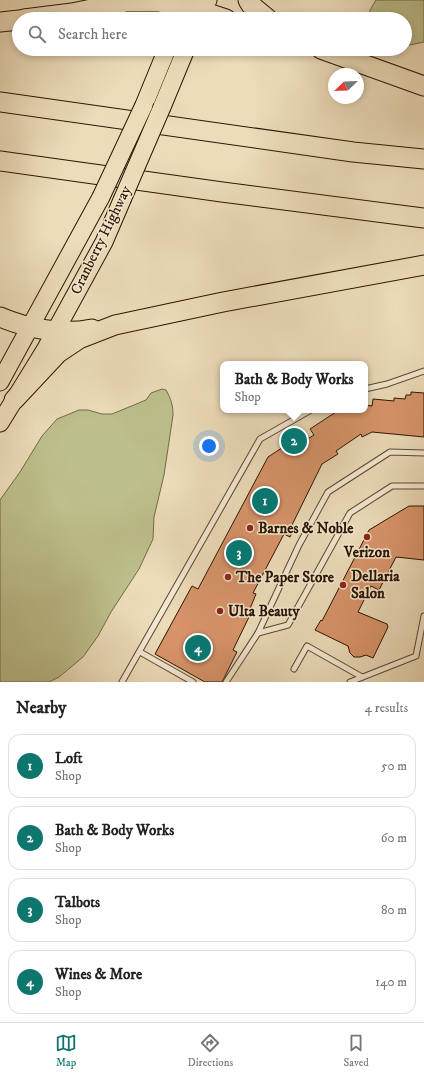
<!DOCTYPE html>
<html lang="en">
<head>
<meta charset="utf-8">
<style>
  :root { --surface:#fff; --page:#f6f6f6; --text:#222; --muted:#767676; --line:#e0e0e0; --accent:#0f766e }
  body { margin:0; font-family:"IM FELL DW Pica",serif; background:var(--page); color:var(--text) }
  .compass { position:absolute; left:328px; top:68px; width:36px; height:36px; border-radius:50%; background:var(--surface); box-shadow:0 2px 6px #0003; rotate:247deg }
  .you { position:absolute; left:209px; top:446px; width:14px; height:14px; margin:-10px; border:3px solid #fff; border-radius:50%; background:#1a73e8; box-shadow:0 0 0 6px #1a73e833 }
  .badge { display:grid; place-items:center; width:26px; height:26px; border-radius:50%; background:var(--accent); color:#fff; font-size:13px; font-weight:700 }
  .pin { position:absolute; translate:-50% -50%; border:2px solid #fff; box-shadow:0 1px 4px #0006 }
  .popup { position:absolute; left:220px; top:361px; width:148px; height:52px; box-sizing:border-box; display:grid; place-content:center; border-radius:8px; background:var(--surface); filter:drop-shadow(0 1px 3px #0005); font-size:13px; white-space:nowrap; color:var(--muted) }
  .popup b { font-size:15px; color:var(--text) }
  .popup::after { content:''; position:absolute; left:50%; top:100%; margin-left:-8px; border:8px solid transparent; border-top-color:var(--surface) }
  .list { margin:0; padding:0; list-style:none }
  h2 { display:flex; justify-content:space-between; align-items:center; height:52px; margin:0; padding:0 16px; font-size:17px }
  h2 small { font-size:13px; font-weight:400; color:var(--muted) }
  .list li { display:grid; grid-template-columns:26px 1fr auto; gap:12px; align-items:center; box-sizing:border-box; height:64px; margin:0 8px 8px; padding:0 8px; border:1px solid var(--line); border-radius:12px }
  .list b { display:block; font-size:15px; white-space:nowrap }
  .list p { margin:0; font-size:13px; white-space:nowrap; color:var(--muted) }
  .list em { font-size:13px; font-style:normal; color:var(--muted) }
  .icon { flex:none; width:22px; height:22px; fill:none; stroke:currentColor; stroke-width:2; stroke-linecap:round; stroke-linejoin:round }
  .map { position:relative; flex:none; width:424px; height:682px; overflow:hidden }
  .search { position:absolute; background:var(--surface); box-shadow:0 2px 6px #0003; left:12px; right:12px; top:12px; height:44px; display:flex; align-items:center; gap:10px; box-sizing:border-box; padding:0 14px; border-radius:22px; color:var(--muted); font-size:15px }
  .sheet { height:340px; background:var(--surface) }
  nav { display:flex; justify-content:space-around; align-items:center; box-sizing:border-box; height:56px; border-top:1px solid var(--line); background:var(--surface); font-size:11px; color:var(--muted) }
  nav a { display:grid; justify-items:center; gap:2px }
  nav .on { color:var(--accent) }
  .map>svg:first-child { display:block }
  .green { fill:#bdbf8c; stroke:#746a46 }
  .building { fill:#d8946a; stroke:#2c1500 }
  .lines { fill:none; stroke-linecap:round; stroke-linejoin:round }
  .lane-casing { stroke:#5c472e; stroke-width:7 }
  .primary-casing { stroke:#2c1500; stroke-width:19 }
  .highway-casing { stroke:#2c1500; stroke-width:21 }
  .lane { stroke:#f3e8d2; stroke-width:5 }
  .primary { stroke:#ecdcba; stroke-width:17 }
  .highway { stroke:#ecdcba; stroke-width:19 }
  .primary-bridge-casing { stroke:#2c1500; stroke-width:19; stroke-linecap:butt }
  .primary-bridge { stroke:#ecdcba; stroke-width:17 }
  .poi-dot { fill:#8f2418; stroke:#f3e8d2; stroke-width:1.5 }
  .labels { text-anchor:middle; dominant-baseline:central; stroke-width:3; stroke-linejoin:round; paint-order:stroke }
  .street-label { font-size:15px; fill:#2c1500; stroke:#f3e8d2 }
  .poi-label { font-size:15px; font-weight:bold; fill:#2c1500; stroke:#f3e8d2; text-anchor:start }
</style>
</head>
<body>
<div class="map">
<svg width="424" height="682" viewBox="0 0 424 682">
  <rect width="100%" height="100%" fill="#ecdcba"/>
  <filter id="stains"><feTurbulence type="fractalNoise" baseFrequency=".005" numOctaves="4"/><feColorMatrix values="0 0 0 0 .2 0 0 0 0 .09 0 0 0 0 .02 0 0 0 .5 -.17"/></filter>
  <radialGradient id="worn" r=".72"><stop offset=".6" stop-color="#630" stop-opacity="0"/><stop offset="1" stop-color="#630" stop-opacity=".3"/></radialGradient>
  <g class="green">
    <polygon points="376,0 424,0 424,42 405,46 405,19 370,19 370,10"/>
    <path d="M162,389L166,390C171,399 173,405 173,415L164,475L154,517L153,539L139,569L111,612L98,636L83,657L59,677L49,682H0V500L20,472L42,436L57,419L79,410H88L102,414H112L146,400L151,393Z"/>
  </g>
  <g class="building">
    <polygon points="411,392 424,393 424,437 372,432 362,437 361,434 336,451 338,454 322,464 292,525 295,527 290,537 284,534 253,593 256,594 247,616 249,617 233,650 237,652 222,682 205,682 155,654 192,586 198,589 268,457 294,440 301,443 314,435 310,429 339,410 365,410 365,405 372,406 373,399 394,401 394,398 405,399 406,395 411,395"/>
    <polygon points="409,506 424,506 424,560 396,557 379,590 371,586 358,612 387,624 388,627 373,658 366,655 360,657 354,657 350,653 348,646 315,630 321,620 322,621 369,530"/>
  </g>
  <g class="lines">
    <defs>
      <g id="lane">
        <polyline points="365,389 387,384 424,371"/>
        <polyline points="258,633 288,625 350,513 392,486 424,486"/>
        <polyline points="140,652 193,682"/>
        <polyline points="294,669 307,646 362,677"/>
        <polyline points="122,682 260,439 311,410"/>
        <polyline points="226,682 258,633 299,545 328,492 390,452 424,453"/>
        <polyline points="350,682 416,656 424,616"/>
      </g>
      <g id="primary">
        <polyline points="180,19 189,0"/>
        <polyline points="199,19 208,0"/>
        <polyline points="144,105 167,49"/>
        <polyline points="162,107 186,49"/>
        <polyline points="0,382 101,197"/>
        <polyline points="0,423 45,350 104,242 122,200"/>
      </g>
      <g id="highway">
        <polyline points="248,0 251,5 268,19"/>
        <polyline points="24,19 72,13 126,2 159,2 186,6 226,19"/>
        <polyline points="0,22 19,20"/>
        <polyline points="321,49 424,86"/>
        <polyline points="0,102 353,152 424,159"/>
        <polyline points="0,161 222,192 424,218"/>
        <path d="M0,317C28,329 62,335 92,329"/>
        <polyline points="14,400 58,353 79,339 115,325 223,302 424,265"/>
      </g>
    </defs>
    <use href="#lane" class="lane-casing"/>
    <use href="#primary" class="primary-casing"/>
    <use href="#highway" class="highway-casing"/>
    <use href="#lane" class="lane"/>
    <use href="#primary" class="primary"/>
    <use href="#highway" class="highway"/>
    <defs>
      <g id="primary-bridge">
        <polyline points="101,197 144,105"/>
        <polyline points="122,200 162,107"/>
      </g>
    </defs>
    <use href="#primary-bridge" class="primary-bridge-casing"/>
    <use href="#primary-bridge" class="primary-bridge"/>
  </g>
  <g class="poi-dot">
    <circle cx="250" cy="528" r="4"/>
    <circle cx="367" cy="537" r="4"/>
    <circle cx="228" cy="577" r="4"/>
    <circle cx="343" cy="585" r="4"/>
    <circle cx="220" cy="611" r="4"/>
  </g>
  <g class="labels">
    <g class="street-label">
      <text transform="translate(101 240) rotate(-64)">Cranberry Highway</text>
    </g>
    <g class="poi-label">
      <text x="258" y="528">Barnes &amp; Noble</text>
      <text x="367" y="552" text-anchor="middle">Verizon</text>
      <text x="351" y="576">Dellaria<tspan x="351" dy="17">Salon</tspan></text>
      <text x="236" y="577">The Paper Store</text>
      <text x="228" y="611">Ulta Beauty</text>
    </g>
  </g>
  <rect width="100%" height="100%" filter="url(#stains)"/>
  <rect width="100%" height="100%" fill="url(#worn)"/>
</svg>
<svg class="compass" viewBox="-18 -18 36 36"><path d="M0-13l5 13h-10z" fill="#e53935"/><path d="M0 13l5-13h-10z" fill="#767676"/></svg>
<div class="you"></div>
<div class="pin badge" style="left:265px;top:501px">1</div>
<div class="pin badge" style="left:294px;top:441px">2</div>
<div class="popup"><b>Bath &amp; Body Works</b>Shop</div>
<div class="pin badge" style="left:239px;top:553px">3</div>
<div class="pin badge" style="left:198px;top:648px">4</div>
<div class="search"><svg class="icon" aria-label="search" viewBox="0 0 24 24"><circle cx="10" cy="10" r="6"/><path d="M15 15l6 6"/></svg>Search here</div>
</div>
<section class="sheet">
<h2>Nearby<small>4 results</small></h2>
<ul class="list">
<li><span class="badge">1</span><div><b>Loft</b><p>Shop</p></div><em>50 m</em></li>
<li><span class="badge">2</span><div><b>Bath &amp; Body Works</b><p>Shop</p></div><em>60 m</em></li>
<li><span class="badge">3</span><div><b>Talbots</b><p>Shop</p></div><em>80 m</em></li>
<li><span class="badge">4</span><div><b>Wines &amp; More</b><p>Shop</p></div><em>140 m</em></li>
</ul>
</section>
<nav>
<a class="on"><svg class="icon" aria-label="map" viewBox="0 0 24 24"><path d="M3 6l6-2 6 2 6-2v14l-6 2-6-2-6 2zM9 4v14M15 6v14"/></svg>Map</a>
<a><svg class="icon" aria-label="directions" viewBox="0 0 24 24"><path d="M12 3l9 9-9 9-9-9zM9 14v-3h6M13 9l2 2-2 2"/></svg>Directions</a>
<a><svg class="icon" aria-label="saved" viewBox="0 0 24 24"><path d="M7 4h10v16l-5-4-5 4z"/></svg>Saved</a>
</nav>
</body>
</html>
